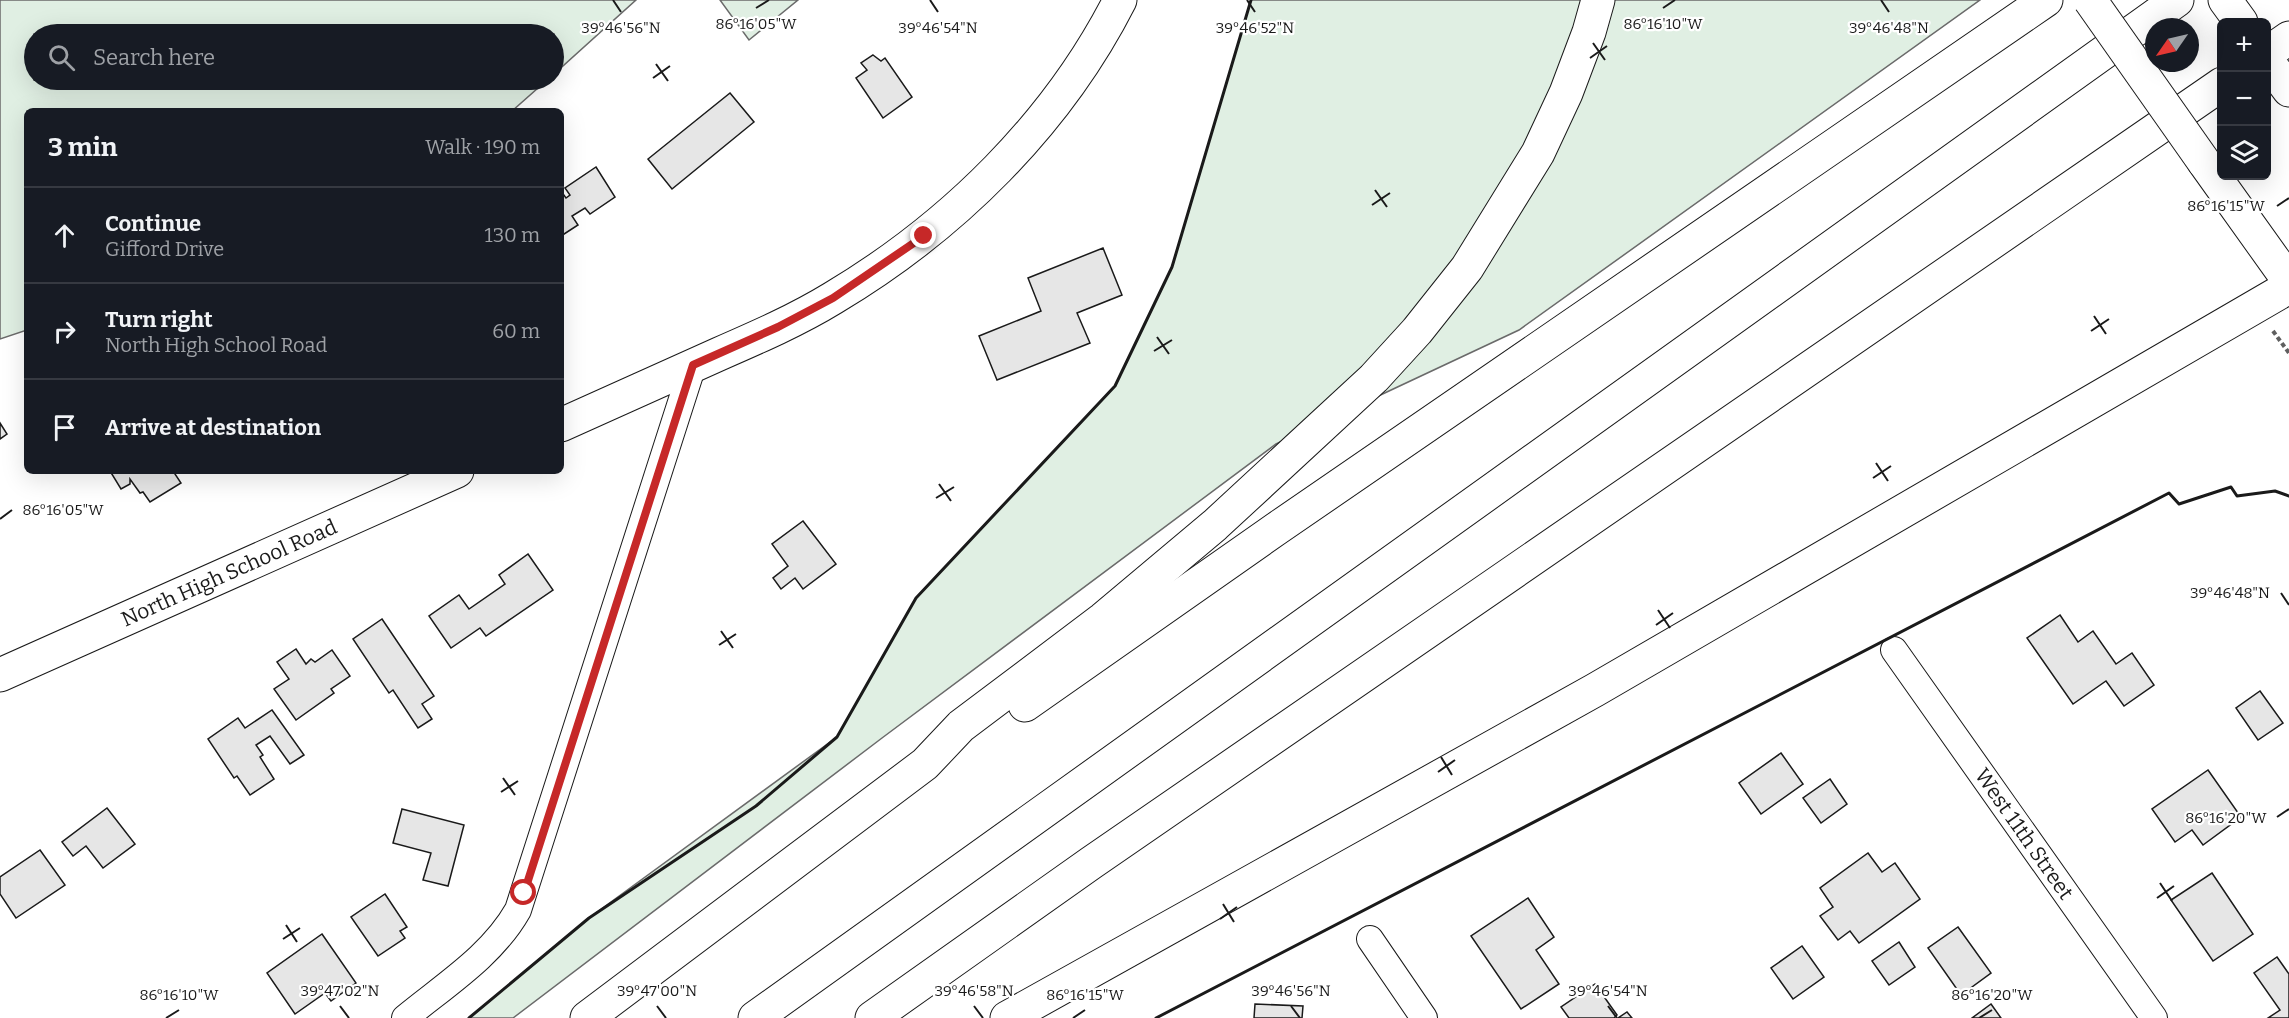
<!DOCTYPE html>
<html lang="en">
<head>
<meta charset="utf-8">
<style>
  :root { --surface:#171b24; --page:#20242c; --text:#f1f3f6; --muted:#9ea1a6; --line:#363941 }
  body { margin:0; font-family:Bitter,serif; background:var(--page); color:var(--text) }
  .controls { position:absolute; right:18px; top:18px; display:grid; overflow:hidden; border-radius:9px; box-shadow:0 6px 24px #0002 }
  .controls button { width:54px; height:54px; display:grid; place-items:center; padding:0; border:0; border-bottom:2px solid var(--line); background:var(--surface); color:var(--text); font:30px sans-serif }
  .compass { position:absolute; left:2145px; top:18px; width:54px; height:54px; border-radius:50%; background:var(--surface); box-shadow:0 6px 24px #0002; rotate:236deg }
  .stop { position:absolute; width:18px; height:18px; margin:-14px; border:4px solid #c62828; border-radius:50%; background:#fff }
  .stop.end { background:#c62828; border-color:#fff; box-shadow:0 2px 6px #0008 }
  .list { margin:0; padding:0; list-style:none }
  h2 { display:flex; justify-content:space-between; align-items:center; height:78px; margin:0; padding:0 24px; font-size:26px }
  h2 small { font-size:20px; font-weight:400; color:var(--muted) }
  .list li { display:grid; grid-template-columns:39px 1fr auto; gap:18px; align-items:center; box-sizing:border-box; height:96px; padding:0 24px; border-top:2px solid var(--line) }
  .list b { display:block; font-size:22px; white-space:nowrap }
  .list p { margin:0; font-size:20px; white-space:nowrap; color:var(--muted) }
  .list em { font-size:20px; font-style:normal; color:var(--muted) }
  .icon { flex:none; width:33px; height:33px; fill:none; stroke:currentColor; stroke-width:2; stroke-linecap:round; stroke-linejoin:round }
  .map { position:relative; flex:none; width:2289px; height:1018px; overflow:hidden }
  .search { position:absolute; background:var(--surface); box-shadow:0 6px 24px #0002; left:24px; top:24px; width:540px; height:66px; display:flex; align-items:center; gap:15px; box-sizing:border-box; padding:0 21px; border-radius:33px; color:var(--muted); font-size:22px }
  .panel { position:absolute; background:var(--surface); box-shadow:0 6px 24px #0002; left:24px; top:108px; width:540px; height:366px; border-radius:9px }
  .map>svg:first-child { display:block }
  .green { fill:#e0efe3; stroke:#6a6a6a; stroke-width:1.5 }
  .building { fill:#e6e6e6; stroke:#1a1a1a; stroke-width:1.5 }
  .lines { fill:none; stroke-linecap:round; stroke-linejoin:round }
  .street-casing { stroke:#1a1a1a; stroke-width:28 }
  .secondary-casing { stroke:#1a1a1a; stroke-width:35 }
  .primary-casing { stroke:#1a1a1a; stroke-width:35 }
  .highway-casing { stroke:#1a1a1a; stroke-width:35 }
  .path { stroke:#5f5f5f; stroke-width:4; stroke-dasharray:4.5 3; stroke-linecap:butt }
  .street { stroke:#fff; stroke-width:26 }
  .secondary { stroke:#fff; stroke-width:33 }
  .primary { stroke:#fff; stroke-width:33 }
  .highway { stroke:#fff; stroke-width:33 }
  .primary-bridge-casing { stroke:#1a1a1a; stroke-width:35; stroke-linecap:butt }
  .primary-bridge { stroke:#fff; stroke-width:33 }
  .wall { stroke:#1a1a1a; stroke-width:3 }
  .route { stroke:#c62828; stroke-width:8 }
  .ticks { fill:none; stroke:#1a1a1a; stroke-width:2 }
  .labels { text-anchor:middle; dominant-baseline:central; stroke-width:4.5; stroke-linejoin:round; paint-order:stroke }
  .street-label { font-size:21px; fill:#1a1a1a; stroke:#fff }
  .ticks-label { font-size:15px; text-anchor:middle; fill:#1a1a1a; stroke:#fff; stroke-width:4.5; stroke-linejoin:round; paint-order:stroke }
</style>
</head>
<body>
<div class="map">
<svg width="2289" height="1018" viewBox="0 0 2289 1018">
  <rect width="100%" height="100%" fill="#fff"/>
  <g class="green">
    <polygon points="0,0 636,0 554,74 554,34 34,34 34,80 547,80 512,111 27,111 27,330 0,339"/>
    <polygon points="720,0 798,0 749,40"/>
    <polygon points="1251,0 1980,0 1519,330 1276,444 882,738 513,1018 469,1018 589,918 837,737 916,598 1115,386 1172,267"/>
  </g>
  <g class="building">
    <polygon points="873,55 881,61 885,58 912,97 883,118 856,78 867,70 861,63"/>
    <polygon points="730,93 754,122 672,189 648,159"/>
    <polygon points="596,167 615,197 590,214 585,208 572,216 578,225 561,236 561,191 566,198 570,195 565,188"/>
    <polygon points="1103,248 1122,295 1077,313 1090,343 997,380 979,336 1041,311 1028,278"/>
    <polygon points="0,423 7,434 0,439"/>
    <polygon points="110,471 178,471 173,471 181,483 150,502 143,492 140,493 130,479 130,484 121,489"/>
    <polygon points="803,521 836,564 803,589 795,578 781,589 773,578 788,566 772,544"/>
    <polygon points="528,554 553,590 486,636 480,628 451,648 429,616 459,595 469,609 505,584 499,575"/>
    <polygon points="2060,615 2078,642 2093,631 2116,664 2132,653 2154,685 2124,706 2106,681 2073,704 2027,638"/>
    <polygon points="382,619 434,696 422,704 432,719 418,728 393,690 389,693 353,639"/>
    <polygon points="296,649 306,664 311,659 315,662 332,650 350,676 331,689 334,693 296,720 274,689 289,679 277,662"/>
    <polygon points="2260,691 2283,723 2258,740 2236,708"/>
    <polygon points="272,710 304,755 290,764 270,736 256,745 263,755 260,757 274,779 250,795 237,776 234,778 208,739 238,718 245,728"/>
    <polygon points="1781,753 1803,784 1761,814 1739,783"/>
    <polygon points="2208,770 2241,817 2203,845 2192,830 2175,842 2152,809"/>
    <polygon points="1830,779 1847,804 1821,823 1803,798"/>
    <polygon points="107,808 135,844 103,868 86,846 73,856 62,842"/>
    <polygon points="402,809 464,825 448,886 423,880 431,853 393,843"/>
    <polygon points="40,850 65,885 16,918 0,894 0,877"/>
    <polygon points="1868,853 1882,872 1895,863 1920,899 1859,943 1850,931 1838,940 1820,916 1833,907 1820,888"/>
    <polygon points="2212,873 2253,934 2213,961 2171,900"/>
    <polygon points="385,894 407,927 400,931 405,938 378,956 351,917"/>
    <polygon points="1528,898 1554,937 1536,950 1559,984 1521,1009 1471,936"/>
    <polygon points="1958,927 1991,973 1961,995 1928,948"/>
    <polygon points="322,934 356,983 331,1001 325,993 295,1014 267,973"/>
    <polygon points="1899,942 1915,967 1889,985 1872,961"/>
    <polygon points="1802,946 1824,977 1793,999 1771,968"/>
    <polygon points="2277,957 2289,974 2289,1018 2268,1018 2280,1010 2254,973"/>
    <polygon points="1595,984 1617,1015 1614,1018 1569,1018 1561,1007"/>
    <polygon points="1255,1004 1303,1006 1302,1018 1254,1018"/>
    <polygon points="1991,1004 2001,1018 1972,1018"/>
    <polygon points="1627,1012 1632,1018 1618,1018"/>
  </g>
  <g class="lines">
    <defs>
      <g id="street">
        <polyline points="1894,650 2154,1018"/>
        <polyline points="1370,939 1424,1018"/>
        <path d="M405,1018C445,985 492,956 518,910L693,365"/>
      </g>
      <g id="secondary">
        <path d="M561,425C614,401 666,378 719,354C758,337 797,320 833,298C952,227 1057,124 1120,0"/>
        <polyline points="0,675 457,471"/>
      </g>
      <g id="primary">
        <polyline points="2225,0 2241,22"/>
        <polyline points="2266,59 2289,90"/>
        <polyline points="2204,162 2289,281"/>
      </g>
      <g id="highway">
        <polyline points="2266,54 2289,38"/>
        <polyline points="1025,705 1276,529 2046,0"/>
        <polyline points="587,1018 925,764 961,726 1103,619 1215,525 1374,378 1417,331 1467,268 1538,153 1566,93 1589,32 1598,0"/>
        <polyline points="755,1018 2177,0"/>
        <polyline points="872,1018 1091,863 2222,84"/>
        <polyline points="1007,1018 1595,690 2289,287"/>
      </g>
    </defs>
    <use href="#street" class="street-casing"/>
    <use href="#secondary" class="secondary-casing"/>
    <use href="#primary" class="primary-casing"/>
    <use href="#highway" class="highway-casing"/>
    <polyline class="path" points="2273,331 2289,353"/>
    <use href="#street" class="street"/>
    <use href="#secondary" class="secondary"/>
    <use href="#primary" class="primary"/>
    <use href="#highway" class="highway"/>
    <defs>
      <polyline id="primary-bridge" points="2090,0 2204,162"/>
    </defs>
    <use href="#primary-bridge" class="primary-bridge-casing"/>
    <use href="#primary-bridge" class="primary-bridge"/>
    <g class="wall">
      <polyline points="469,1018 589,918 756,806 837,737 916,598 1115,386 1172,267 1251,0"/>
      <polyline points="1156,1018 2169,493 2179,504 2231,487 2237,496 2275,491 2289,496"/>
    </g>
  </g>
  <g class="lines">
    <polyline class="route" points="524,893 693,365 778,327 833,298 924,236"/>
  </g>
  <path class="ticks" d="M613,0L621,12M930,0L938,12M1247,0L1255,12M1881,0L1889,12M756,8L769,0M1663,8L1675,0M1593,43L1605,60M1590,58L1607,46M656,64L668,81M653,78L670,66M1375,190L1387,207M1372,205L1390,193M2277,206L2289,198M2094,316L2106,334M2091,331L2109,319M1157,337L1169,354M1154,351L1172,340M1876,463L1888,481M1873,478L1891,466M939,484L951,501M936,498L954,487M0,519L12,510M2281,593L2289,605M1658,610L1670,628M1656,625L1673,613M721,631L733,648M719,645L736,634M1441,757L1452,775M1438,772L1455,760M503,778L515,795M501,792L518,781M2277,817L2289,809M2160,883L2172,901M2157,898L2174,886M1223,904L1234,922M1220,919L1237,907M286,925L297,942M283,939L300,928M340,1006L349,1018M657,1006L666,1018M974,1006L983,1018M1291,1006L1300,1018M1608,1006L1617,1018M166,1018L179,1010M1073,1018L1085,1010M1979,1018L1992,1010"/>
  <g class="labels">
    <g class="street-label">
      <text transform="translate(229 573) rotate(-24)">North High School Road</text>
      <text transform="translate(2024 834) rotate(55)">West 11th Street</text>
    </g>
  </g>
  <g class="ticks-label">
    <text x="756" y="29">86°16'05"W</text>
    <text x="1663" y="29">86°16'10"W</text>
    <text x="621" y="33">39°46'56"N</text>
    <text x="938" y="33">39°46'54"N</text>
    <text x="1255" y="33">39°46'52"N</text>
    <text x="1889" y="33">39°46'48"N</text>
    <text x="2226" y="211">86°16'15"W</text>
    <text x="63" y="515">86°16'05"W</text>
    <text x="2230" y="598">39°46'48"N</text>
    <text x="2226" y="823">86°16'20"W</text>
    <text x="340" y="996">39°47'02"N</text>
    <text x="657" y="996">39°47'00"N</text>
    <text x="974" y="996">39°46'58"N</text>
    <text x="1291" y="996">39°46'56"N</text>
    <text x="1608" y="996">39°46'54"N</text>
    <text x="179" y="1000">86°16'10"W</text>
    <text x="1085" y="1000">86°16'15"W</text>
    <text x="1992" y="1000">86°16'20"W</text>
  </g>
</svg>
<div class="controls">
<button>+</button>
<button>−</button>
<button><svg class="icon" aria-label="layers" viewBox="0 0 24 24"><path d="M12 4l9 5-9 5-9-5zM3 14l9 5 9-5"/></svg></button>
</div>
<svg class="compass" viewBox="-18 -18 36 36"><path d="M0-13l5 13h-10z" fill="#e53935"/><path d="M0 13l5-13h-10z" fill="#9ea1a6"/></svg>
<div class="stop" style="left:524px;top:893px"></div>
<div class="stop end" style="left:924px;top:236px"></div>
<div class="search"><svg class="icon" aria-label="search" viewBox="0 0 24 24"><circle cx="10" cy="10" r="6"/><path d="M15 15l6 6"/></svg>Search here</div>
<section class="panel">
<h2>3 min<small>Walk · 190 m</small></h2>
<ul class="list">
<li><svg class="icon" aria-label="ahead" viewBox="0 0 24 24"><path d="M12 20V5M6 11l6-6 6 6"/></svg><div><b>Continue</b><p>Gifford Drive</p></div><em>130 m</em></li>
<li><svg class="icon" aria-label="right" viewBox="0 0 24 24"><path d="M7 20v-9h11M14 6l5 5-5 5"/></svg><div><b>Turn right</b><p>North High School Road</p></div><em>60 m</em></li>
<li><svg class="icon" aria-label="arrive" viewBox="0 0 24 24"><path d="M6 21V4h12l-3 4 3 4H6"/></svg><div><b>Arrive at destination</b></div></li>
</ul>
</section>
</div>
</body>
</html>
